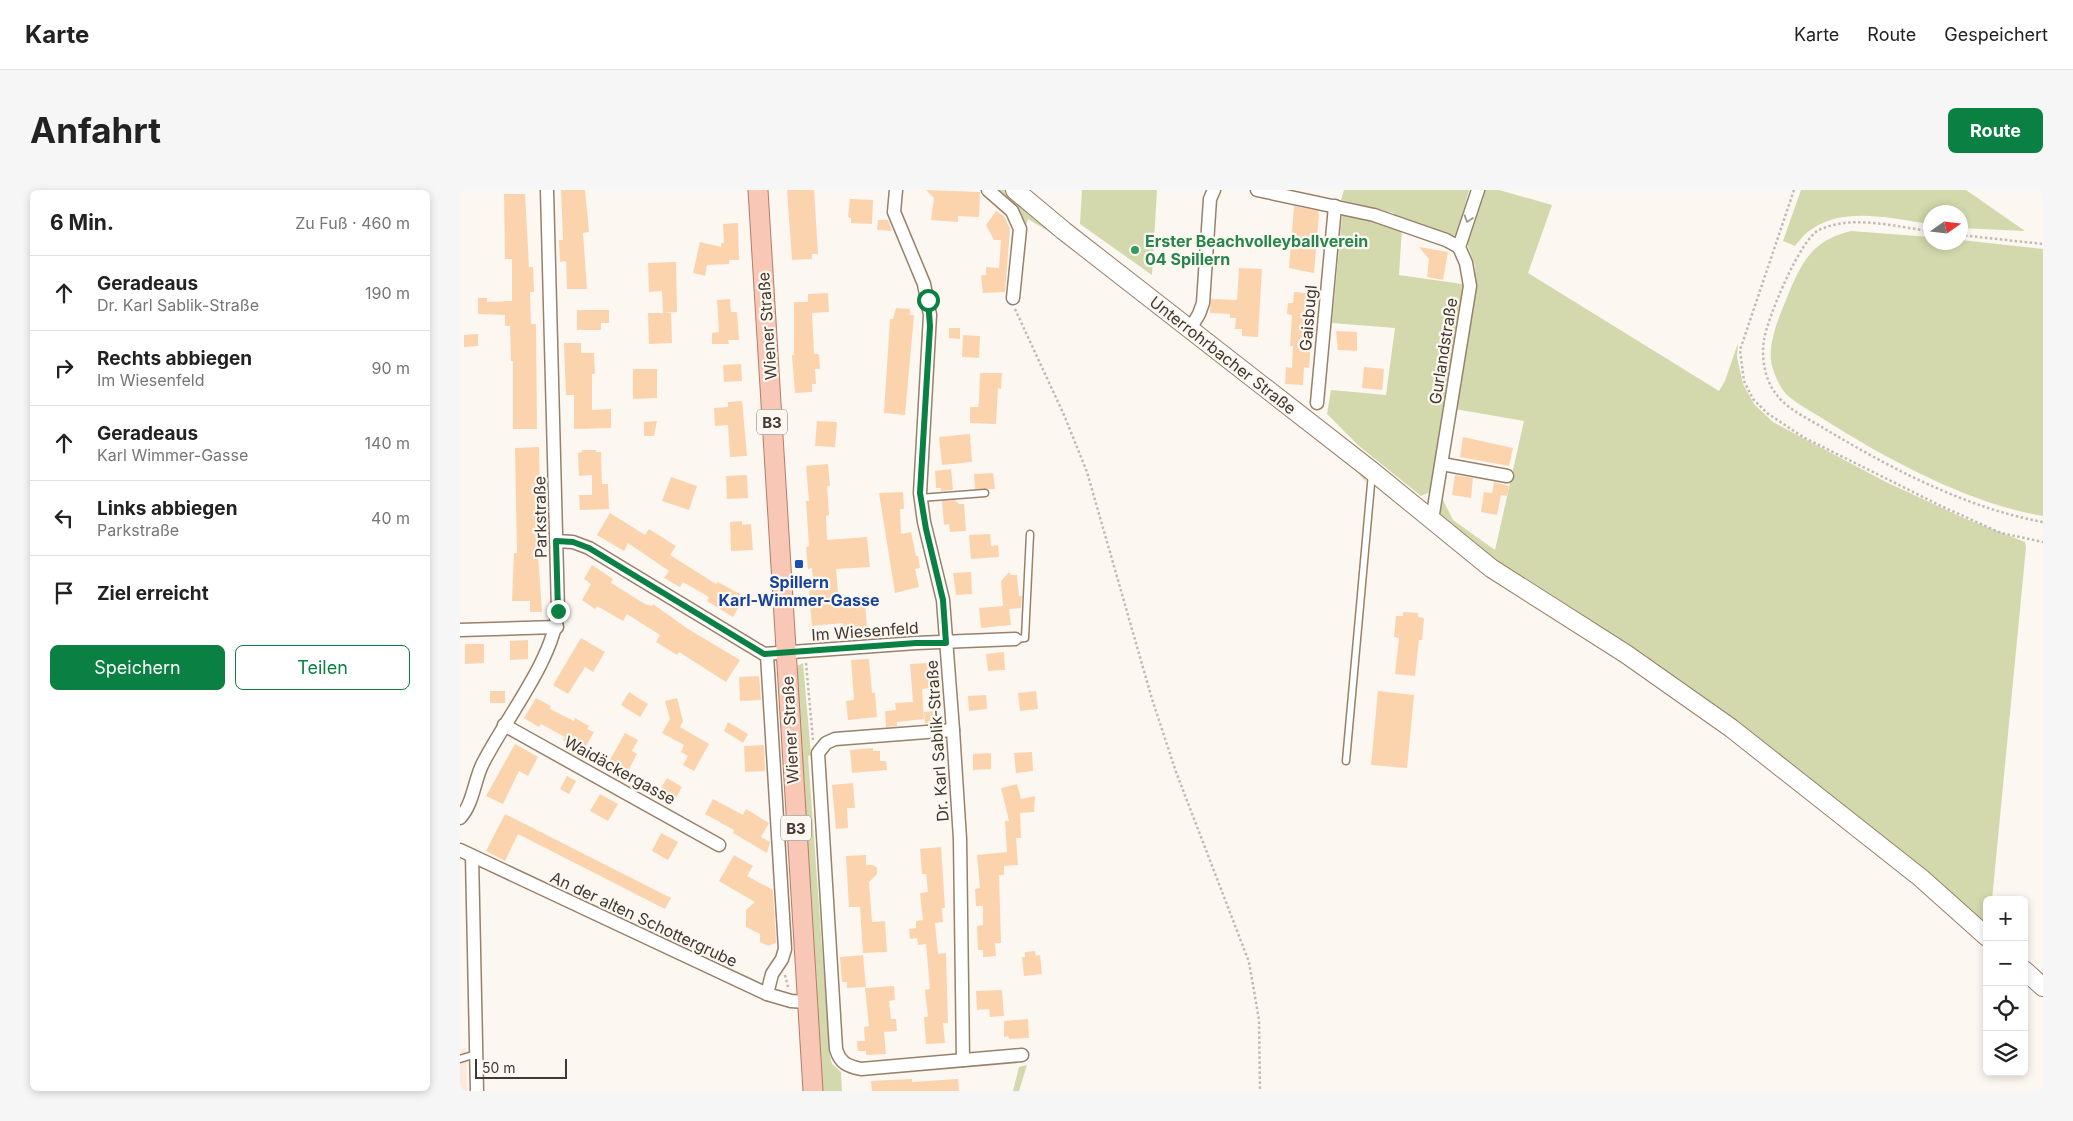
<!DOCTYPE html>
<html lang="de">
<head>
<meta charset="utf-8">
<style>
  :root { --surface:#fff; --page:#f6f6f6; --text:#222; --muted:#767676; --line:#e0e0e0; --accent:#0b8043 }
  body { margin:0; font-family:Inter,sans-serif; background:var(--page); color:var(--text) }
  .controls { position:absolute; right:15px; bottom:15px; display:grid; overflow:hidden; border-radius:8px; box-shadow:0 2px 8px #0003 }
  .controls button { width:45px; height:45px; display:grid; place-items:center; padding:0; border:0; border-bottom:1px solid var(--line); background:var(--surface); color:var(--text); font:25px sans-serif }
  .compass { position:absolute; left:1463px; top:15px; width:45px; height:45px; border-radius:50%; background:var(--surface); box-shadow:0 2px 8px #0003; rotate:76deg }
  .scale { position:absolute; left:15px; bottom:12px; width:92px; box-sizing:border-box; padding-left:5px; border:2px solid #42382e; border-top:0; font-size:14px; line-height:18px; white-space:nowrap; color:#42382e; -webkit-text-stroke:4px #fcf7f1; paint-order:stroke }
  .stop { position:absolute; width:15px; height:15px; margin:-11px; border:4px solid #0b8043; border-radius:50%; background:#fff }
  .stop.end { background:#0b8043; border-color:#fff; box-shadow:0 1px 5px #0008 }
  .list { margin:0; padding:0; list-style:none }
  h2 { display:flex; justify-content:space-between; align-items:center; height:65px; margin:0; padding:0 20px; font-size:21px }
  h2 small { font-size:16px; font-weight:400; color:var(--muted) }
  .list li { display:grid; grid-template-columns:32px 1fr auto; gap:15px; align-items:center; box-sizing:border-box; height:75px; padding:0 20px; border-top:1px solid var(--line) }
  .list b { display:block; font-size:19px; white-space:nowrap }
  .list p { margin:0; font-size:16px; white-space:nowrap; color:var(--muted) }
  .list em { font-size:16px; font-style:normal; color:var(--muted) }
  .actions { display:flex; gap:10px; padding:15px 20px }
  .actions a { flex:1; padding:11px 0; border:1px solid var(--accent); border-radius:8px; text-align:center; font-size:18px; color:var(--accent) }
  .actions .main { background:var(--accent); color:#fff }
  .icon { flex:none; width:28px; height:28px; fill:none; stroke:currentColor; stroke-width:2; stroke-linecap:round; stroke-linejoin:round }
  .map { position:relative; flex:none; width:1583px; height:901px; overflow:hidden; border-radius:8px }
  header { display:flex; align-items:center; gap:30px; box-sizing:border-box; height:70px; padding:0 25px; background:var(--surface); border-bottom:1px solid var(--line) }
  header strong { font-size:24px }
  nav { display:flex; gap:28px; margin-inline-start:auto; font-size:18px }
  .intro { display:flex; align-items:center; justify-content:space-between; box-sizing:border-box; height:120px; padding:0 30px }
  h1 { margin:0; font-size:35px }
  .button { padding:12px 22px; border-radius:8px; background:var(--accent); color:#fff; font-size:18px; font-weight:700 }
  main { display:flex; gap:30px; padding:0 30px }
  aside { flex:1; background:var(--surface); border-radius:8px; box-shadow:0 2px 8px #0003 }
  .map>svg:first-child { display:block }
  .industrial { fill:#ffe9dc }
  .green { fill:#d3d9ad }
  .building { fill:#fbd4ae }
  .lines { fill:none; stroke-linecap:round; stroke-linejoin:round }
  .service-casing { stroke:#988169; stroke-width:9 }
  .minor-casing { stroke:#988169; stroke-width:15 }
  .secondary-casing { stroke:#988169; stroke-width:20 }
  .primary-casing { stroke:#b57c65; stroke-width:21 }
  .path { stroke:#c2bbb4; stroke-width:2.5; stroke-dasharray:2.5 2.5; stroke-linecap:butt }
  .service { stroke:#fff; stroke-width:6 }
  .minor { stroke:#fff; stroke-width:12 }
  .secondary { stroke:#fff; stroke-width:18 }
  .primary { stroke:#f8c7b5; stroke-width:19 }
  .oneway { stroke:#a09c96 }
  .route { stroke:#0b8043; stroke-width:6 }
  .leisure-dot { fill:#2e9e5b; stroke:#fcf7f1; stroke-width:2 }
  .transit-dot { fill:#1a4fb4; stroke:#fcf7f1; stroke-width:2 }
  .labels { text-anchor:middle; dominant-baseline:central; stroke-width:4.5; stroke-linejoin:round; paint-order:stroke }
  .shield { fill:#fcf7f1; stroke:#7a7168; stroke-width:1 }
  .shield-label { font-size:15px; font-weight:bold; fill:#42382e }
  .leisure-label { font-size:16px; font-weight:bold; fill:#27864d; stroke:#fcf7f1; text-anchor:start }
  .street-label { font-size:16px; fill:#42382e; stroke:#fcf7f1 }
  .transit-label { font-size:16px; font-weight:bold; fill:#164399; stroke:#fcf7f1 }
</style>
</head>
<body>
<header>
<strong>Karte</strong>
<nav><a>Karte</a><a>Route</a><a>Gespeichert</a></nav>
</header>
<div class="intro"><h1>Anfahrt</h1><a class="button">Route</a></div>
<main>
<aside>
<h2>6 Min.<small>Zu Fuß · 460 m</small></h2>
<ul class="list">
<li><svg class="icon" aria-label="ahead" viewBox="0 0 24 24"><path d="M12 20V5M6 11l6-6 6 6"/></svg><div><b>Geradeaus</b><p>Dr. Karl Sablik-Straße</p></div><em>190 m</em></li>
<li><svg class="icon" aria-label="right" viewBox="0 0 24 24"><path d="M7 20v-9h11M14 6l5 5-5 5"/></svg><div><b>Rechts abbiegen</b><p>Im Wiesenfeld</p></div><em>90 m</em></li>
<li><svg class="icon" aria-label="ahead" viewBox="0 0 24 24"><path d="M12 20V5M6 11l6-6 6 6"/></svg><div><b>Geradeaus</b><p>Karl Wimmer-Gasse</p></div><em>140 m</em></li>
<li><svg class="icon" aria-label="left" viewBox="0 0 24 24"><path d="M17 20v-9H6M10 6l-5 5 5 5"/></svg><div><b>Links abbiegen</b><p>Parkstraße</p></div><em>40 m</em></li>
<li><svg class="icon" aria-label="arrive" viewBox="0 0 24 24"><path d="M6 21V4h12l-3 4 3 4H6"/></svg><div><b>Ziel erreicht</b></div></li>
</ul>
<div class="actions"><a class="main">Speichern</a><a>Teilen</a></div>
</aside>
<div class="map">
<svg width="1583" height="901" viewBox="0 0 1583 901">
  <rect width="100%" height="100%" fill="#fcf7f1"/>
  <polygon class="industrial" points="6,858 7,901 0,901 0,860"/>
  <g class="green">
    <polygon points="534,0 545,0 905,284 906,292 894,278 598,47 568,29 564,43 560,23"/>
    <polygon points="622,0 697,0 692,85 620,34"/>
    <polygon points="884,0 1009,0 997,43 992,48 934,27 934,23 881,10"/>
    <polygon points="1025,0 1039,0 1092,15 1068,83 1259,201 1265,191 1278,153 1277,167 1283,194 1294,214 1313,232 1426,292 1506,329 1565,352 1566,357 1532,710 1527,710 1527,739 1053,387 982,330 980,325 983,310 993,330 1035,360 1064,231 995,219 1014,94 1015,76 1007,53"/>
    <path d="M1341,0H1506L1565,41L1501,38L1500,22H1470V34C1433,29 1385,16 1352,39C1345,43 1340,50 1335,56L1323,51Z"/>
    <polygon points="886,22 942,38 939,85 1002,94 1006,98 970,302 961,306 899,256 867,224 871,200 926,205 935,138 872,133 882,27"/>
    <path d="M1391,41L1470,47V52H1500L1501,50L1583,59V326C1510,314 1428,270 1365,230C1353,222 1338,215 1327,205C1320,198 1316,188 1313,179C1305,157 1320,125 1328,105C1342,71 1353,50 1391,41Z"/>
    <polygon points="343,473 351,565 348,566 370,866 372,874 381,882 382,901 361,901 336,491 337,476"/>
    <polygon points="567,875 559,901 553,901 559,877"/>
  </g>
  <g class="building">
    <polygon points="101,0 125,0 129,42 123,43 127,99 107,99 106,71 100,72 99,50 103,50"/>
    <polygon points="327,0 354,0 358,64 352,64 352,69 332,70"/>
    <polygon points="466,0 520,2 519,27 498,26 498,32 471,30 474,8"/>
    <polygon points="44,4 65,4 69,77 73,77 74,102 70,102 71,134 76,134 77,239 53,239 53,171 51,171 50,136 45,136 45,125 18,124 18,108 27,108 27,112 52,111 52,69 45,69"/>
    <polygon points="390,9 413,10 412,34 391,33 391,28 388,27"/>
    <polygon points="834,16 858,21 859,24 854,83 829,78"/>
    <polygon points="536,21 544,26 550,39 545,102 523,103 521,85 526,85 526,77 539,78 541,50 534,50 526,35"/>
    <polygon points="418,30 428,30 432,41 417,40"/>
    <polygon points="278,33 279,70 269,70 269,74 247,75 245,86 233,83 240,52 261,57 261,53 264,53 263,34"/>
    <polygon points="959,57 988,62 983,90 967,87 969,69"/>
    <polygon points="216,72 217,122 203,123 202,101 189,102 188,73"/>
    <polygon points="779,78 802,79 798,147 782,146 782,139 775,139 776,128 770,128 770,124 750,123 751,109 777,110"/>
    <polygon points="834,102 855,104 849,178 844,177 843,195 825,194 826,177 832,178 833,156 830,156 832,125 827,124 828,113 833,113"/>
    <polygon points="368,103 369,122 352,123 354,164 359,164 360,179 355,179 356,194 352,194 352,202 335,203 332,165 334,165 334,112 348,112 348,104"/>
    <polygon points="270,109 271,122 277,122 279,150 268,150 269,154 252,154 252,143 259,142 257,110"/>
    <polygon points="436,118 450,119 450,125 454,125 445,225 424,223 430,129 433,129"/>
    <polygon points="117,120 149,120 149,133 141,133 141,140 117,140"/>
    <polygon points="188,123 211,123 212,153 189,154"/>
    <polygon points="489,138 500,138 500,149 489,148"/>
    <polygon points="876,141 897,142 897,161 878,160"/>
    <polygon points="18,144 18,156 4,157 4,145"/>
    <polygon points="503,145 520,146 519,168 502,167"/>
    <polygon points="104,153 121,153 121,163 134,163 135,184 132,184 132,220 151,219 151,238 114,239 114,205 106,205"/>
    <polygon points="281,174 282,191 264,192 263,175"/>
    <polygon points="904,177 924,179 922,200 902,198"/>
    <polygon points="173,179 197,179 197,208 173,209"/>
    <polygon points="520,183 542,183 541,199 538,198 536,234 510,233 510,217 518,217 519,212"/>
    <polygon points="282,211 287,266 270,267 268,235 255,236 254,218 268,217 268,212"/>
    <polygon points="197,231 194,246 184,246 184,232"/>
    <polygon points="357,231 377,232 375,257 355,256"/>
    <polygon points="510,244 512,272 482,275 479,247"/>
    <polygon points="1003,247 1053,258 1049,276 1000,267"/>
    <polygon points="79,257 81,351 80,364 78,364 82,422 70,422 70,411 52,411 54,363 57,363 55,258"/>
    <polygon points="122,260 136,260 136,262 141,262 142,294 148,294 149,319 120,320 119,305 132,305 132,285 119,286 118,263 122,262"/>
    <polygon points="368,274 370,296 367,296 369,325 366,326 367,350 407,347 410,377 376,379 379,413 405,411 407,439 384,441 383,433 352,436 349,401 354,400 352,378 348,379 346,357 349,356 346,311 349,311 346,276"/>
    <polygon points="491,279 493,300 481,301 481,298 476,298 475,281"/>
    <polygon points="533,283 535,299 515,299 514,284"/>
    <polygon points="287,285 288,308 267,309 266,286"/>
    <polygon points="995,285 1013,288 1011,308 992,305"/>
    <polygon points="211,287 237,296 229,320 202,311"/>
    <polygon points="1034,292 1049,296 1047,306 1041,305 1037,325 1021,322 1024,302 1036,304 1032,304"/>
    <polygon points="443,302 444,319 440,319 441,344 451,342 456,366 458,366 460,378 455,379 459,397 435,403 419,303"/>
    <polygon points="495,310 499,314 504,314 506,341 490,342 489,334 484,335 482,311"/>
    <polygon points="150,323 185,345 189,339 216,356 210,365 256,394 258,392 285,407 273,427 247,411 249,407 223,392 220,397 204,388 209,381 168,353 164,361 137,345"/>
    <polygon points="282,331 282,335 291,334 293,360 271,361 270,332"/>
    <polygon points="530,344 531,356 538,355 539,367 511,369 509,345"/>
    <polygon points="132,375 153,389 151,393 185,414 192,416 193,414 228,439 280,470 266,492 219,462 217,465 196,452 200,445 167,424 163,431 137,416 135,419 122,410 131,394 124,389"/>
    <polygon points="511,382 512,404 496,405 493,383"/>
    <polygon points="549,382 551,385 557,385 559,406 562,406 561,418 549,419 551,435 521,438 519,418 543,416 541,391"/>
    <polygon points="943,422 958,423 958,427 964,428 962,450 959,450 955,486 935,484 939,448 934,447 936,426 943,426"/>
    <polygon points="121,448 145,462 133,482 125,477 108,504 93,495"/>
    <polygon points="68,450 68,469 50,470 50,451"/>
    <polygon points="5,454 24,454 24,473 5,474"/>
    <polygon points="544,462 545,480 528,481 526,464"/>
    <polygon points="409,469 412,503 415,503 417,527 388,530 386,511 394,510 391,470"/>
    <polygon points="468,473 469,483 478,483 479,497 462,499 464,529 437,532 437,536 426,537 425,521 436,520 435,513 453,512 450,474"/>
    <polygon points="299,486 301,510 280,511 279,487"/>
    <rect x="30" y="501" width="15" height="12"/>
    <polygon points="576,501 578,519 560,521 558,503"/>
    <polygon points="918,501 954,505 947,578 911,575"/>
    <polygon points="169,502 188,514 180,527 161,515"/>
    <polygon points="526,505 527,519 509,521 508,506"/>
    <polygon points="76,508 91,516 90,519 114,531 115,528 129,536 127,539 134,542 125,558 119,555 117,558 103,550 105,547 81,534 79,537 64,528"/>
    <polygon points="217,508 223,531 220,537 249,554 234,581 223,575 228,566 221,562 224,555 202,543 210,529 205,511"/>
    <polygon points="476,521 476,532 465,533 464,522"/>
    <polygon points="268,532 288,544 283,553 264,541"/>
    <polygon points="165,543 178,550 172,561 177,564 166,585 147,575"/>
    <polygon points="55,554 78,567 68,586 59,581 43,614 26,606"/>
    <polygon points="304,555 305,581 285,582 284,556"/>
    <polygon points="413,558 413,561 420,561 420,571 426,571 427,580 392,583 390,560"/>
    <polygon points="572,562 573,581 556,583 554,563"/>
    <polygon points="531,563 531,579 513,580 513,564"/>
    <polygon points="107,586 116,591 109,604 100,599"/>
    <polygon points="207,588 222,597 214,611 199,602"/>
    <polygon points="393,593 395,618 387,618 388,638 376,639 372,595"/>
    <polygon points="557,594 561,609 575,606 574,622 560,623 561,648 556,648 558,675 544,676 544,685 539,685 541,753 535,753 536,766 523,767 523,760 518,760 517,736 523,735 523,716 516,716 515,699 520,698 517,665 547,662 545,631 549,631 541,598"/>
    <polygon points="140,604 158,614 148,631 130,621"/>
    <polygon points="253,609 283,625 286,619 309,633 301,647 310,652 307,663 273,643 274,640 245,624"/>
    <polygon points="45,624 211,708 205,719 58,644 45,671 26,661"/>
    <polygon points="201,643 218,652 208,670 192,661"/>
    <polygon points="481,657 485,718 482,718 483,732 475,733 478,764 486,763 488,833 483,833 485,853 466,854 464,827 468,827 465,800 470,799 466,754 458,755 457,748 450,749 449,739 456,738 456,731 463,730 460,703 468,702 466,684 462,684 460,659"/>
    <polygon points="274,665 293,676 287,686 313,700 316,753 308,756 300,752 300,744 286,737 286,720 295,712 259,691"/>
    <polygon points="406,665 406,675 413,675 417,678 417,684 409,692 412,732 425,731 427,762 403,763 400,717 389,717 386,666"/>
    <polygon points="575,761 576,766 580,765 582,784 564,786 562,767 565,767 565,762"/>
    <polygon points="403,765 406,797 387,798 387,792 382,792 380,767"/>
    <polygon points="434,796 435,810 429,811 431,829 436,829 437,841 424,842 426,864 406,865 406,861 398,861 397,851 405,851 404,837 409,836 405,798"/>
    <polygon points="542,800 544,826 530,827 529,819 517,820 516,801"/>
    <polygon points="568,829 569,848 549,849 548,846 544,847 544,831"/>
    <polygon points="452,889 452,892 498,889 499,901 412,901 411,891"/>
  </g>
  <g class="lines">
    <defs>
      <g id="service">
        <polyline points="460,308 525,303"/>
        <polyline points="555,449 565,448 570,344"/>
        <polyline points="886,571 912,283"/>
        <polyline points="0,869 16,864"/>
      </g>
      <g id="minor">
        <polyline points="436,0 434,22 464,94 470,125 460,303 464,332 483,410 493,540 500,649 503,870"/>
        <polyline points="528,0 552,21 560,39 553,108"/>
        <polyline points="797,0 914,25 986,50 999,57"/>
        <polyline points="730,139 739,124 743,113 750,9 754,0"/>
        <polyline points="857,213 875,16"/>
        <polyline points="982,274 1047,286"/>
        <polyline points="972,330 1010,96 1006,73 999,57 1018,0"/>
        <polyline points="96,351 113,352 129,358 304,464 456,453 555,449"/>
        <polyline points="0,440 97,437"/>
        <polyline points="44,535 259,655"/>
        <path d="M493,540L375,549L366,553L358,563L376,859C380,873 387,876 401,879L562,865"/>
        <path d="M0,628C13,614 14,592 22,575C45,529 93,471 98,421L87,0"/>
        <polyline points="0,660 307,804 331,811 346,812"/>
        <polyline points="12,666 17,901"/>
        <polyline points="307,804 312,784 322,769 325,759 307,465"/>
      </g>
      <g id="secondary">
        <polyline points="555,0 604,41 912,281 1031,378 1166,464 1271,538 1461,688 1527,747"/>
        <polyline points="1564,780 1583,797"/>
      </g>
      <polyline id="primary" points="298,0 353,901"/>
    </defs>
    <use href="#service" class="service-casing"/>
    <use href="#minor" class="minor-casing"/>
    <use href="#secondary" class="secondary-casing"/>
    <use href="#primary" class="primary-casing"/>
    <g class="path">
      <polyline points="1334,0 1280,160 1284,191 1293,209 1307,223 1343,247 1481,316 1541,343 1583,352"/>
      <path d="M1470,41C1435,37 1393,24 1359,40C1340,49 1307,129 1304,150C1301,168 1305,190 1316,204C1328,220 1349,229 1365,239C1432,279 1506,318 1583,332"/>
      <polyline points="1500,45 1583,54"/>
      <polyline points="555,119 604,225 627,282 692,509 716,582 789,772 799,830 800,901"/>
      <polyline points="346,473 353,550"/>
      <polyline points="325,785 328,797"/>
    </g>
    <use href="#service" class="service"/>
    <use href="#minor" class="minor"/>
    <use href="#secondary" class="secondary"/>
    <use href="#primary" class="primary"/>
  </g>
  <defs><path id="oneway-chevron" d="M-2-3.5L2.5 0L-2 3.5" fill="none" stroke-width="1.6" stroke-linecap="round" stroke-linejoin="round" transform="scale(1.25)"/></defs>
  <use class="oneway" href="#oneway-chevron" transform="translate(1008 29) rotate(108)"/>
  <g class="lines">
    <polyline class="route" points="98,421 96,351 113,352 129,358 304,464 456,453 486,453 483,410 466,339 460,303 470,136 468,110"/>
  </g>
  <circle class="leisure-dot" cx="675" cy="60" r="5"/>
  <rect class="transit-dot" x="334" y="369" width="10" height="10" rx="2.5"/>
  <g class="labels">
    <g class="shield">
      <rect x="297" y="219.5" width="30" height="25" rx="4"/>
      <rect x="321" y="625.5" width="30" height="25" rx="4"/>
    </g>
    <g class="shield-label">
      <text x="312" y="232">B3</text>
      <text x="336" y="638">B3</text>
    </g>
    <g class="leisure-label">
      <text x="685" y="51">Erster Beachvolleyballverein<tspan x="685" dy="18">04 Spillern</tspan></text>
    </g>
    <g class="street-label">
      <text transform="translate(848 128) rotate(-85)">Gaisbugl</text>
      <text transform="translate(307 136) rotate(-94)">Wiener Straße</text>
      <text transform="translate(983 161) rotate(-81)">Gurlandstraße</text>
      <text transform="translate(763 165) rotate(38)">Unterrohrbacher Straße</text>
      <text transform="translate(80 327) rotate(-91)">Parkstraße</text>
      <text transform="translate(405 441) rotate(-4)">Im Wiesenfeld</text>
      <text transform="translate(330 540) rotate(-93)">Wiener Straße</text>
      <text transform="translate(477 551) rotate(-94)">Dr. Karl Sablik-Straße</text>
      <text transform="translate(160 580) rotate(29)">Waidäckergasse</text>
      <text transform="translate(184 729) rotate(25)">An der alten Schottergrube</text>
    </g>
    <g class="transit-label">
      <text x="339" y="392">Spillern<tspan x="339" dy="18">Karl-Wimmer-Gasse</tspan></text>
    </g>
  </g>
</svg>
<div class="controls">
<button>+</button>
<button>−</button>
<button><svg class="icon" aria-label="locate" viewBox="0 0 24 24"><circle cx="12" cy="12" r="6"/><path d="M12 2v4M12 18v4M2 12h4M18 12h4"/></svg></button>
<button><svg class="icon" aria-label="layers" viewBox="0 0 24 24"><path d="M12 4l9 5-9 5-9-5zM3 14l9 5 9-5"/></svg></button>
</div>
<svg class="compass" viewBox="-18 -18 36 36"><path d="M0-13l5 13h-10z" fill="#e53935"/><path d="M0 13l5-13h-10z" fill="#767676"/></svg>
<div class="scale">50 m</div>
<div class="stop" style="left:468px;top:110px"></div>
<div class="stop end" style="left:98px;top:421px"></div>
</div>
</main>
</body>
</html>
